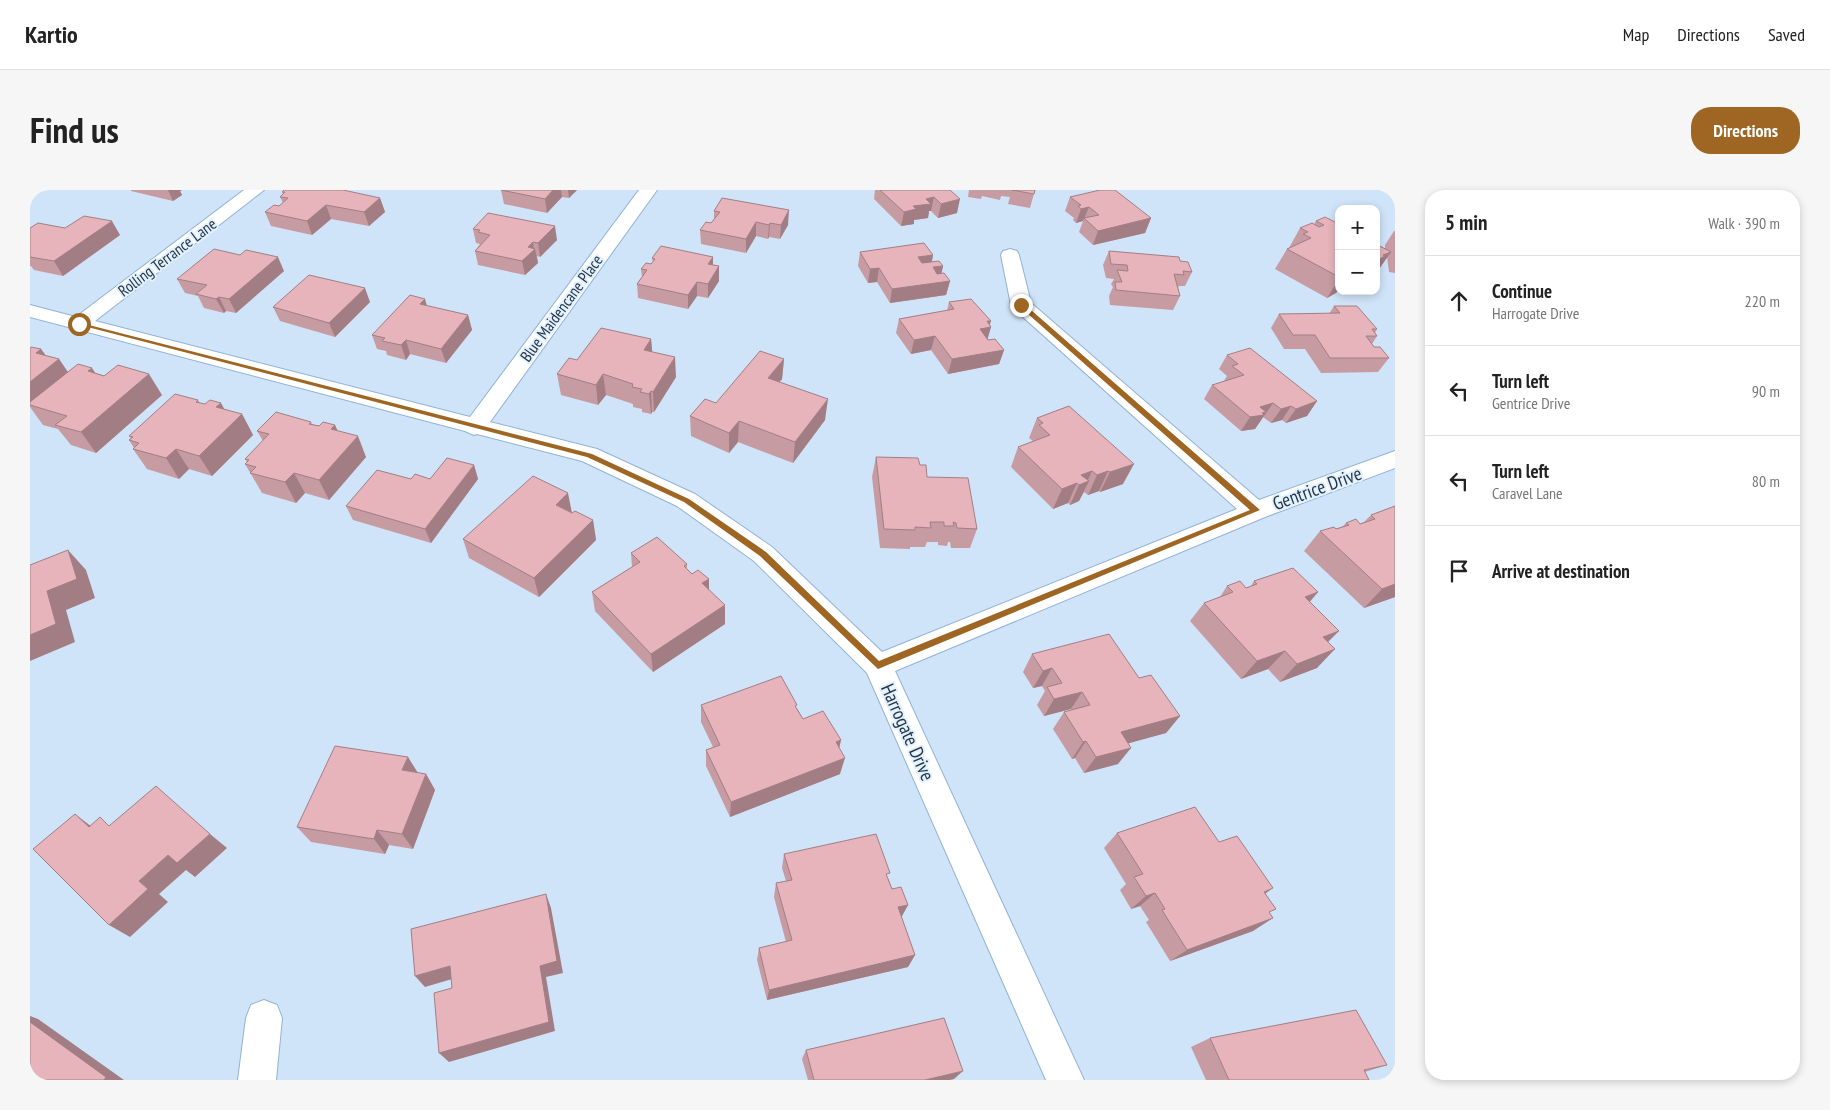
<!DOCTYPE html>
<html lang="en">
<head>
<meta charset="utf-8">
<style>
  :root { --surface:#fff; --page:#f6f6f6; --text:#222; --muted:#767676; --line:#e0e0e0; --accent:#9e6622 }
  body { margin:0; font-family:"PT Sans Narrow",sans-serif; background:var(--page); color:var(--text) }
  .controls { position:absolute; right:15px; top:15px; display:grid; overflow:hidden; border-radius:10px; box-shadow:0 2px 8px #0003 }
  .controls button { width:45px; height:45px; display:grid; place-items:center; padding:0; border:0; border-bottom:1px solid var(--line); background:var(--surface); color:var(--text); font:25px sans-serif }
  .stop { position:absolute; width:15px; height:15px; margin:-11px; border:4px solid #9e6622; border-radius:50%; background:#fff }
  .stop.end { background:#9e6622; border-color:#fff; box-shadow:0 1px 5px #0008 }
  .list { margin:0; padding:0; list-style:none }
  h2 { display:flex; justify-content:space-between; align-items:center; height:65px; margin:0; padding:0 20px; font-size:21px }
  h2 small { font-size:16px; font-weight:400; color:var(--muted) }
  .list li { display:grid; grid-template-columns:32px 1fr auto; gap:15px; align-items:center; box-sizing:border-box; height:90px; padding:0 20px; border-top:1px solid var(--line) }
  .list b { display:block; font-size:19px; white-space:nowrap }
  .list p { margin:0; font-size:16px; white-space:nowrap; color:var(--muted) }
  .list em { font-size:16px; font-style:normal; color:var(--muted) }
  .icon { flex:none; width:28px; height:28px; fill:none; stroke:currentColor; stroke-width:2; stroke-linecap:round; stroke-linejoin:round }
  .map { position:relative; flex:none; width:1365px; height:890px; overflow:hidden; border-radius:20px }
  header { display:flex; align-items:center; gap:30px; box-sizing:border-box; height:70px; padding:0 25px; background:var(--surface); border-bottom:1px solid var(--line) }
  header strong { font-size:24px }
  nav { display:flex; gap:28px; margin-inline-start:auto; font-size:18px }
  .intro { display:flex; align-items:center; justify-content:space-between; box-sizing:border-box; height:120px; padding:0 30px }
  h1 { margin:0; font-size:35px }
  .button { padding:12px 22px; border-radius:20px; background:var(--accent); color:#fff; font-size:18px; font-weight:700 }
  main { display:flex; gap:30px; padding:0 30px }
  aside { flex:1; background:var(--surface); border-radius:20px; box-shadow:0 2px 8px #0003 }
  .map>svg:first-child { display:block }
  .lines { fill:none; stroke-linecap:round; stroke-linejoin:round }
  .minor-casing { stroke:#91b3d4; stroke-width:2 }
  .minor { fill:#fff; fill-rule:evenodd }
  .wall { fill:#c79ba2 }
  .shaded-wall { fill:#a27e84 }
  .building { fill:#e7b4bc; stroke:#a27e84 }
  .route { fill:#9e6622 }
  .labels { text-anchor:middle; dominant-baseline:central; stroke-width:4; stroke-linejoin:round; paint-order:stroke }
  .far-street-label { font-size:16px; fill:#283644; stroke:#e2f1ff }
  .street-label { font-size:19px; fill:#283644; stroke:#e2f1ff }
</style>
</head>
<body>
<header>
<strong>Kartio</strong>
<nav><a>Map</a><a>Directions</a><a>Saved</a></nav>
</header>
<div class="intro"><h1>Find us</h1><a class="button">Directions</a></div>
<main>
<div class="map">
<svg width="1365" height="890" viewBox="0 0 1365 890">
  <rect width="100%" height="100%" fill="#cfe4f9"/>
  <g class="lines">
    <defs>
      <g id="minor">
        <polygon points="214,0 234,0 65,131 440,227 609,0 627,0 460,232 567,259 665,304 742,357 852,462 1207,319 984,119 981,115 971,65 973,61 980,59 987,61 989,65 1001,113 1229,310 1365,261 1365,278 1235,327 865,481 1054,890 1016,890 837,483 724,371 647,316 552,271 447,244 444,245 435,241 0,127 0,115 46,127"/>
        <polygon points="234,810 247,815 252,828 246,890 208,890 216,828 221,815"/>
      </g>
    </defs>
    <use href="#minor" class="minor-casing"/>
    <use href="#minor" class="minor"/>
  </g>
  <g class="wall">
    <polygon points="101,0 152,0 150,1 152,5 143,11 101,1"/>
    <polygon points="471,0 547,0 539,8 532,7 517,23 474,14"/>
    <polygon points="845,0 920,0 927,23 908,28 901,21 899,21 898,28 884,30 884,34 871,36 844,9"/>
    <polygon points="939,0 1005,0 1000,18 978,14 980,7 971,6 970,10 952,6 951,9 938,7"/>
    <polygon points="1346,0 1365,0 1365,3"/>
    <polygon points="252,2 350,8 355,22 339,36 301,29 282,45 241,36 235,22 249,16 253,13 250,7 253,4"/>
    <polygon points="1040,7 1121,28 1115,43 1063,55 1049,42 1053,31 1046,33 1043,30 1044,28 1035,21"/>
    <polygon points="684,21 758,35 750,49 739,47 738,49 726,46 716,63 671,54 670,40 681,33 684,29"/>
    <polygon points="1286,31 1309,34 1309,99 1306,103 1297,108 1245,79 1257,59 1259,58 1270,38 1284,34"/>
    <polygon points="0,38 35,38 90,45 33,86 4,80 1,76 0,76"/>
    <polygon points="443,39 527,50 510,67 507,66 508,73 495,85 448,75 445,61 450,54 446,53"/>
    <polygon points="1364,41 1365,41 1365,83 1359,82 1357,67 1347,82 1355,59 1355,55"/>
    <polygon points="1079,61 1150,71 1162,82 1155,96 1149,96 1148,98 1150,106 1143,120 1080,115 1079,106 1083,97 1081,94 1084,89 1076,88 1073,75"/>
    <polygon points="830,62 903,65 902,72 913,76 911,83 920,91 916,105 860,113 847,92 838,93 828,76"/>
    <polygon points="622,68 689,76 689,91 678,108 667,106 658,119 608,108 607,94 612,87 611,79 621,74 623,72"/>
    <polygon points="254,81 206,123 196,121 194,123 174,118 168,106 155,103 147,89"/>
    <polygon points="340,112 305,147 250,131 243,117"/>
    <polygon points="919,112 960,135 961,137 957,149 974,160 969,174 918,184 901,160 881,164 866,143 869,129 917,121"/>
    <polygon points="397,116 438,125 442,140 416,173 380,164 376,170 357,165 356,161 347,159 342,145"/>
    <polygon points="1304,116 1347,139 1345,143 1347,146 1342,154 1344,157 1359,168 1348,182 1291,183 1275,159 1254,159 1241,138 1249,124 1299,124"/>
    <polygon points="621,149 622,162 646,187 624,222 622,222 621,224 612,222 612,219 603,217 603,214 576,205 568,215 531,205 527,184 547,170"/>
    <polygon points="0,158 11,159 16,166 29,169 38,182 66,183 132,205 66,263 41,255 28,239 13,235 0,217"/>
    <polygon points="1197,165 1287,211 1277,226 1256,233 1252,230 1241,233 1233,227 1225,239 1211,241 1174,209 1182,195 1195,191 1194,191 1197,186 1189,179"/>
    <polygon points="754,169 752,189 749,192 795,230 763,273 708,252 699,263 661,246 660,226 686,213"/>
    <polygon points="168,210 170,213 212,224 223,245 182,286 159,279 149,289 117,279 103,259 104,258 99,250 101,248 99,246"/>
    <polygon points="1039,216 1093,294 1070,302 1069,301 1058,305 1054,302 1049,311 1040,315 1038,313 1023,319 981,277 988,257 1003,251 999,248 1007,228"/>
    <polygon points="281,232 282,234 289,236 305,235 307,241 336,267 299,310 275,303 266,313 232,303 215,274 217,272 215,269 233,251 227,241"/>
    <polygon points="846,267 890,275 897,287 947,339 940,358 921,358 920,352 918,352 917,356 908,355 908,352 897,352 895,357 880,357 880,359 850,358 842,287"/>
    <polygon points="444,275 448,289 401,353 323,330 316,316 381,289 400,289"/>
    <polygon points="1365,316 1365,407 1334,418 1274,361 1290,341 1306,339 1313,336 1316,333 1330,334 1334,332 1341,325"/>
    <polygon points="542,323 563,330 566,350 509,407 439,368 433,349"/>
    <polygon points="601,363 657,374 657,379 679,399 695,434 623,482 565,421 562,402 602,377"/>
    <polygon points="1224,391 1288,402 1280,412 1298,452 1287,478 1250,492 1238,479 1211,489 1160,431 1174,413 1190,407 1197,396 1216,398 1221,396"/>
    <polygon points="1002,464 1109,488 1150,526 1136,543 1098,553 1088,574 1054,583 1045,568 1042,569 1023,539 1034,522 1041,520 1041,519 1014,526 1007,515 1015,501 1012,496 1003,498 993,482"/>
    <polygon points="671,515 767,518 773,529 811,550 809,558 810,584 700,627 676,576 676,560 683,557 671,532"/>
    <polygon points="387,583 396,584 405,600 383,659 359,655 355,664 281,652 267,637"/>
    <polygon points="1087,643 1189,652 1235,704 1240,723 1223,741 1140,771 1116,732 1119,730 1110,716 1101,719 1090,700 1096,694 1074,658"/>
    <polygon points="754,664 858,688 862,699 878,715 871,727 885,765 878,777 737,810 727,770 729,758 756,752 744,707 746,693 756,691 752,678"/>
    <polygon points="1180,848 1357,875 1335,882 1339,890 1176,890 1161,857"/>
    <polygon points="776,860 924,889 919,890 778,890 772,869"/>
  </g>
  <g class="shaded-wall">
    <polygon points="138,0 152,0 150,1 152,5 143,11"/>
    <polygon points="523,0 531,0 532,7 517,23 515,9"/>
    <polygon points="538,0 547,0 539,8"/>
    <polygon points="904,7 901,21 899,21 898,28 884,30 884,34 871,36 874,22 896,9"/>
    <polygon points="350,8 355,22 339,36 334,22"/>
    <polygon points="930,9 927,23 908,28 911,14"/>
    <polygon points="296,15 301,29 282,45 277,31"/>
    <polygon points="1059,17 1054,29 1054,28 1053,31 1046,33 1051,19"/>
    <polygon points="759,20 758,35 750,49 751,35"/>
    <polygon points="1121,28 1115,43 1063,55 1068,41"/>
    <polygon points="82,31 90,45 33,86 24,71"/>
    <polygon points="726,32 726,46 716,63 716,49"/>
    <polygon points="740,33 739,47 738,49 739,35"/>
    <polygon points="525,36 527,50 510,67 508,53"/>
    <polygon points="503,52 504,60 505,59 508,73 495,85 492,71 498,57"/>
    <polygon points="1361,62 1347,82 1346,82 1346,71 1353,65"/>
    <polygon points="903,65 900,79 885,81 888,67"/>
    <polygon points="248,67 254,81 206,123 199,109"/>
    <polygon points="683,67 683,81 678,74"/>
    <polygon points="689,76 689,91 678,108 678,94"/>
    <polygon points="913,76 910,90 903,77"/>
    <polygon points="849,78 847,92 838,93 840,79"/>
    <polygon points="1309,89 1309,99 1306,103 1297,108"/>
    <polygon points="920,91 916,105 860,113 862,99"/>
    <polygon points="667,92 667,106 658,119 658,105"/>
    <polygon points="335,98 340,112 305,147 299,133"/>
    <polygon points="189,107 196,121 194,123 186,109"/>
    <polygon points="395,109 399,123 390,114"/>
    <polygon points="438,125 442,140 416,173 411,159"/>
    <polygon points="957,131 961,131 959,137 961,137 957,151 950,139"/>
    <polygon points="905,146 901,160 881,164 884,150"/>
    <polygon points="621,149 623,170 614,160"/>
    <polygon points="376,150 380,164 376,170 371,155"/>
    <polygon points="11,159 22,174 6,163"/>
    <polygon points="974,160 969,174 918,184 922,169"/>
    <polygon points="645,167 646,187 624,222 623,202"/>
    <polygon points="29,169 39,184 0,215 0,192"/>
    <polygon points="754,169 752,189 736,209 738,188"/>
    <polygon points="62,178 76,199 58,181"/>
    <polygon points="119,184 132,205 66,263 51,242"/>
    <polygon points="573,184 576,205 568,215 566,195"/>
    <polygon points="621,201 622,222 621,224 619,204"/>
    <polygon points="798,209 795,230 763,273 765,252"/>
    <polygon points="1287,211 1277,226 1256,233 1266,219"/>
    <polygon points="191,213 202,233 212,224 223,245 182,286 169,266 186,217"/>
    <polygon points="1243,213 1225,239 1211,241 1220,227 1230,217"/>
    <polygon points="1261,216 1252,230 1241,233 1251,219"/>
    <polygon points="709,231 708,252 699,263 699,243"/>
    <polygon points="305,235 314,255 301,239"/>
    <polygon points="328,246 336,267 299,310 289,290"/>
    <polygon points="146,259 159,279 149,289 136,268"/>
    <polygon points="1104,274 1093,294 1070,302 1080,282"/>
    <polygon points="444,275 448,289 401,353 395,339"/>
    <polygon points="1062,281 1057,292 1059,291 1049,311 1040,315 1049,295 1051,285"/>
    <polygon points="1078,281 1069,301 1058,305 1067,285"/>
    <polygon points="264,283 275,303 266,313 255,292"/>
    <polygon points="1047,293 1038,313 1023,319 1032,299"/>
    <polygon points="538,303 542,323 526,315"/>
    <polygon points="563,330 566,350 509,407 504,388"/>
    <polygon points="38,360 56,380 65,408 36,420 45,452 0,471 0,445 17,401"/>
    <polygon points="679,389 679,408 672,393"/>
    <polygon points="1365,394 1365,407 1334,418 1352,399"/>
    <polygon points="1288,402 1271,421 1275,407"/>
    <polygon points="695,415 695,434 623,482 621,464"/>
    <polygon points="1309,441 1291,459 1293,447"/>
    <polygon points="1305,459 1287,478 1250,492 1267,474"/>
    <polygon points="1255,461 1238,479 1211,489 1227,471"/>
    <polygon points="1022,478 1012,496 1003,498 1013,481"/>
    <polygon points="1052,502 1041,519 1014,526 1024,509"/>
    <polygon points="1150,526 1136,543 1078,559 1091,542"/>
    <polygon points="811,550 807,567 806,552"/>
    <polygon points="1056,551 1045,568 1042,569 1053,552"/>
    <polygon points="1101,558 1088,574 1054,583 1066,567"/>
    <polygon points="378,567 388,583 372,580"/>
    <polygon points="815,568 810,584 700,627 701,612"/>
    <polygon points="396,584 405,600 383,659 372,644"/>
    <polygon points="45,624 66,640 59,637"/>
    <polygon points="347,640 359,655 355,664 344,649"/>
    <polygon points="180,644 197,658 165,687 156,680 129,704 138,712 100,747 79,735 109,691 138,665"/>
    <polygon points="1243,698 1224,712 1234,702"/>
    <polygon points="1125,703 1110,716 1101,719 1116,706"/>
    <polygon points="516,704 521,718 533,783 516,787 525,841 419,872 409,863"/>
    <polygon points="878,715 871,728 868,717"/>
    <polygon points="1243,728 1223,741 1140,771 1157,760"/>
    <polygon points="885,765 878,777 737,810 739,800"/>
    <polygon points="420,776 429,787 395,797 385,786"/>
    <polygon points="0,826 8,829 94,890 74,890 0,832"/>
    <polygon points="933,881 924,889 919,890 895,890"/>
  </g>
  <g class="building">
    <polygon points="254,0 313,0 350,8 334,22 296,15 277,31 235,22 244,15 249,16 258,8 250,7 255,2 252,2"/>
    <polygon points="471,0 523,0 515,9"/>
    <polygon points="850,0 920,0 930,9 911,14 904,7 896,9 901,14 883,16 886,19 874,22"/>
    <polygon points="982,0 1005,0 1004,4"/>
    <polygon points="1070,0 1085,0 1121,28 1068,41 1054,28 1069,25 1059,17 1051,19 1048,16 1051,15 1040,7"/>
    <polygon points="692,8 759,20 751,35 740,33 739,35 726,32 716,49 670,40 676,32 681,33 690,22 684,21"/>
    <polygon points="458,23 525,36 508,53 503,52 498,57 505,59 492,71 445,61 460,45 448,42 450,40 443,39"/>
    <polygon points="54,26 82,31 24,71 0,67 0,38 8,33 35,38"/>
    <polygon points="1295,27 1309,34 1309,87 1257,59 1281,48 1273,44 1278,42 1270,38 1282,33 1289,37 1294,35 1286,31"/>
    <polygon points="894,53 903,65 888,67 892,73 909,71 913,76 903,77 907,84 914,83 920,91 862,99 849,78 840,79 830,62"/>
    <polygon points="1346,54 1361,62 1353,65 1355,66 1346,71"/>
    <polygon points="631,56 683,67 678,74 689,76 678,94 667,92 658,105 607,94 617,80 611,79 616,73 621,74 625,69 622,68"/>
    <polygon points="184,59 210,65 216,60 248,67 199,109 189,107 186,109 166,104 177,95 147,89"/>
    <polygon points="1079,61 1149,67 1150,71 1158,72 1162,82 1153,81 1154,85 1144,84 1150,106 1086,100 1085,92 1092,92 1087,80 1098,81 1097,75 1081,74"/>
    <polygon points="279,85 335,98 299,133 243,117"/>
    <polygon points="380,105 395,109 390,114 438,125 411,159 376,150 371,155 352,151 355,148 342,145"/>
    <polygon points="941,109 961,131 957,131 961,137 950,139 958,150 965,149 974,160 922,169 905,146 884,150 869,129 924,119 919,112"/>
    <polygon points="1304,116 1327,116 1347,139 1342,139 1347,146 1336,146 1344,157 1350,157 1359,168 1300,168 1285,145 1263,145 1249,124 1310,123"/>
    <polygon points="571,138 621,149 614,160 645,167 623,202 621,201 619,204 610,202 612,199 602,197 603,194 573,184 566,195 527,184 539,168 547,170"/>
    <polygon points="1,157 11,159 6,163 29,169 0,192 0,158"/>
    <polygon points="1220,158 1287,211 1266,219 1261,216 1251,219 1243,213 1230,217 1236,222 1232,223 1234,225 1220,227 1182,195 1214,185 1202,176 1208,174 1197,165"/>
    <polygon points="730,161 754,169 738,188 798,209 765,252 709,231 699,243 660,226 675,209 686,213"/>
    <polygon points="48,174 62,178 58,181 74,186 88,175 119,184 51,242 25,235 37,226 0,215 0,212"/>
    <polygon points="145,204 168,210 166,212 175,214 180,210 191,213 186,217 212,224 169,266 146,259 136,268 103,259 109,253 99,250 103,247 99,246"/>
    <polygon points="1039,216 1104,274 1080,282 1078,281 1067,285 1062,281 1051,285 1059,291 1049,295 1047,293 1032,299 988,257 1020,245 1009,235 1013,233 1007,228"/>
    <polygon points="246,222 281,232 279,234 289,236 293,232 305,235 301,239 328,246 289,290 264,283 255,292 220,283 226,277 215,274 219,270 215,269 239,244 227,241"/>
    <polygon points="846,267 888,268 890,275 896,275 897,287 938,288 947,339 927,338 926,333 923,332 924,336 914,336 914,332 900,332 901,338 885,337 885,340 854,339"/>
    <polygon points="417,268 444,275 395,339 316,316 347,280 381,289 385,284 400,289"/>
    <polygon points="503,286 538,303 526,315 542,323 545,321 563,330 504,388 433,349"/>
    <polygon points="1365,316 1365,394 1352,399 1290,341 1304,337 1306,339 1319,335 1316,333 1326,329 1330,334 1345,329 1341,325"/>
    <polygon points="627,347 657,374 654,376 662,384 668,380 679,389 672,393 695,415 621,464 562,402 610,372 601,363"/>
    <polygon points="38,360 47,389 17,401 26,434 0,445 0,375"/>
    <polygon points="1263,378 1288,402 1275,407 1309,441 1293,447 1305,459 1267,474 1255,461 1227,471 1174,413 1203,402 1197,396 1210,391 1216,398 1227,394 1224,391"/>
    <polygon points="1079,444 1109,488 1121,485 1150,526 1091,542 1101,558 1066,567 1056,551 1053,552 1034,522 1060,515 1052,502 1024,509 1017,497 1032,493 1022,478 1013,481 1002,464"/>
    <polygon points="751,486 767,515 765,516 773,529 793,521 811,550 806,552 815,568 701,612 676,560 690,555 671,515"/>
    <polygon points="305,556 378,567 372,580 396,584 372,644 347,640 344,649 267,637"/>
    <polygon points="126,596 180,644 147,673 138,665 109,691 118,699 79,735 3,659 45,624 59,637 70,627 79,636"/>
    <polygon points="1165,617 1189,652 1207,646 1243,698 1234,702 1246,719 1239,722 1243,728 1157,760 1132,720 1135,719 1125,703 1116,706 1104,687 1113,684 1087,643"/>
    <polygon points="846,644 860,683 856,684 862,699 871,697 878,715 868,717 885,765 739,800 729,758 762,750 746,693 762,690 754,664"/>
    <polygon points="516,704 527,771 510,776 519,832 409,863 404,803 422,798 420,776 385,786 381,739"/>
    <polygon points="1326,820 1357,875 1334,880 1339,890 1199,890 1180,848"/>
    <polygon points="914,828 933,881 895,890 784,890 776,860"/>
    <polygon points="0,832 76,887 74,890 0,890"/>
  </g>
  <polygon class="route" points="989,113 993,113 1230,320 848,479 730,366 654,312 557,267 46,134 51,133 562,264 659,309 736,362 849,471 1220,320 989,116"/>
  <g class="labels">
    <g class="far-street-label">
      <text transform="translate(137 67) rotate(-37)">Rolling Terrance Lane</text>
      <text transform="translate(531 118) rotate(-54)">Blue Maidencane Place</text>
    </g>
    <g class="street-label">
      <text transform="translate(1287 298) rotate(-20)">Gentrice Drive</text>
      <text transform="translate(878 542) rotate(66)">Harrogate Drive</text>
    </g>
  </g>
</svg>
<div class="controls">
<button>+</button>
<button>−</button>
</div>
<div class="stop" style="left:49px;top:134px"></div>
<div class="stop end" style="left:991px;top:115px"></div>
</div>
<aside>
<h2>5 min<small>Walk · 390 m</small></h2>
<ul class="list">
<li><svg class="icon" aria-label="ahead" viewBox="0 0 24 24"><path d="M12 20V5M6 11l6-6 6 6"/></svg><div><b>Continue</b><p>Harrogate Drive</p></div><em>220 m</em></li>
<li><svg class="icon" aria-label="left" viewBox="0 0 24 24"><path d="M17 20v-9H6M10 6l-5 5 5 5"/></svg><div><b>Turn left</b><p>Gentrice Drive</p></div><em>90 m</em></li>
<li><svg class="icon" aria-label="left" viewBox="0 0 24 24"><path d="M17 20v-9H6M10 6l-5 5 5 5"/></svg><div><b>Turn left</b><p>Caravel Lane</p></div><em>80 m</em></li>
<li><svg class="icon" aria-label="arrive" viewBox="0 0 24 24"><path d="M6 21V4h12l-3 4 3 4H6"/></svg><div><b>Arrive at destination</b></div></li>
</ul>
</aside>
</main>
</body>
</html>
